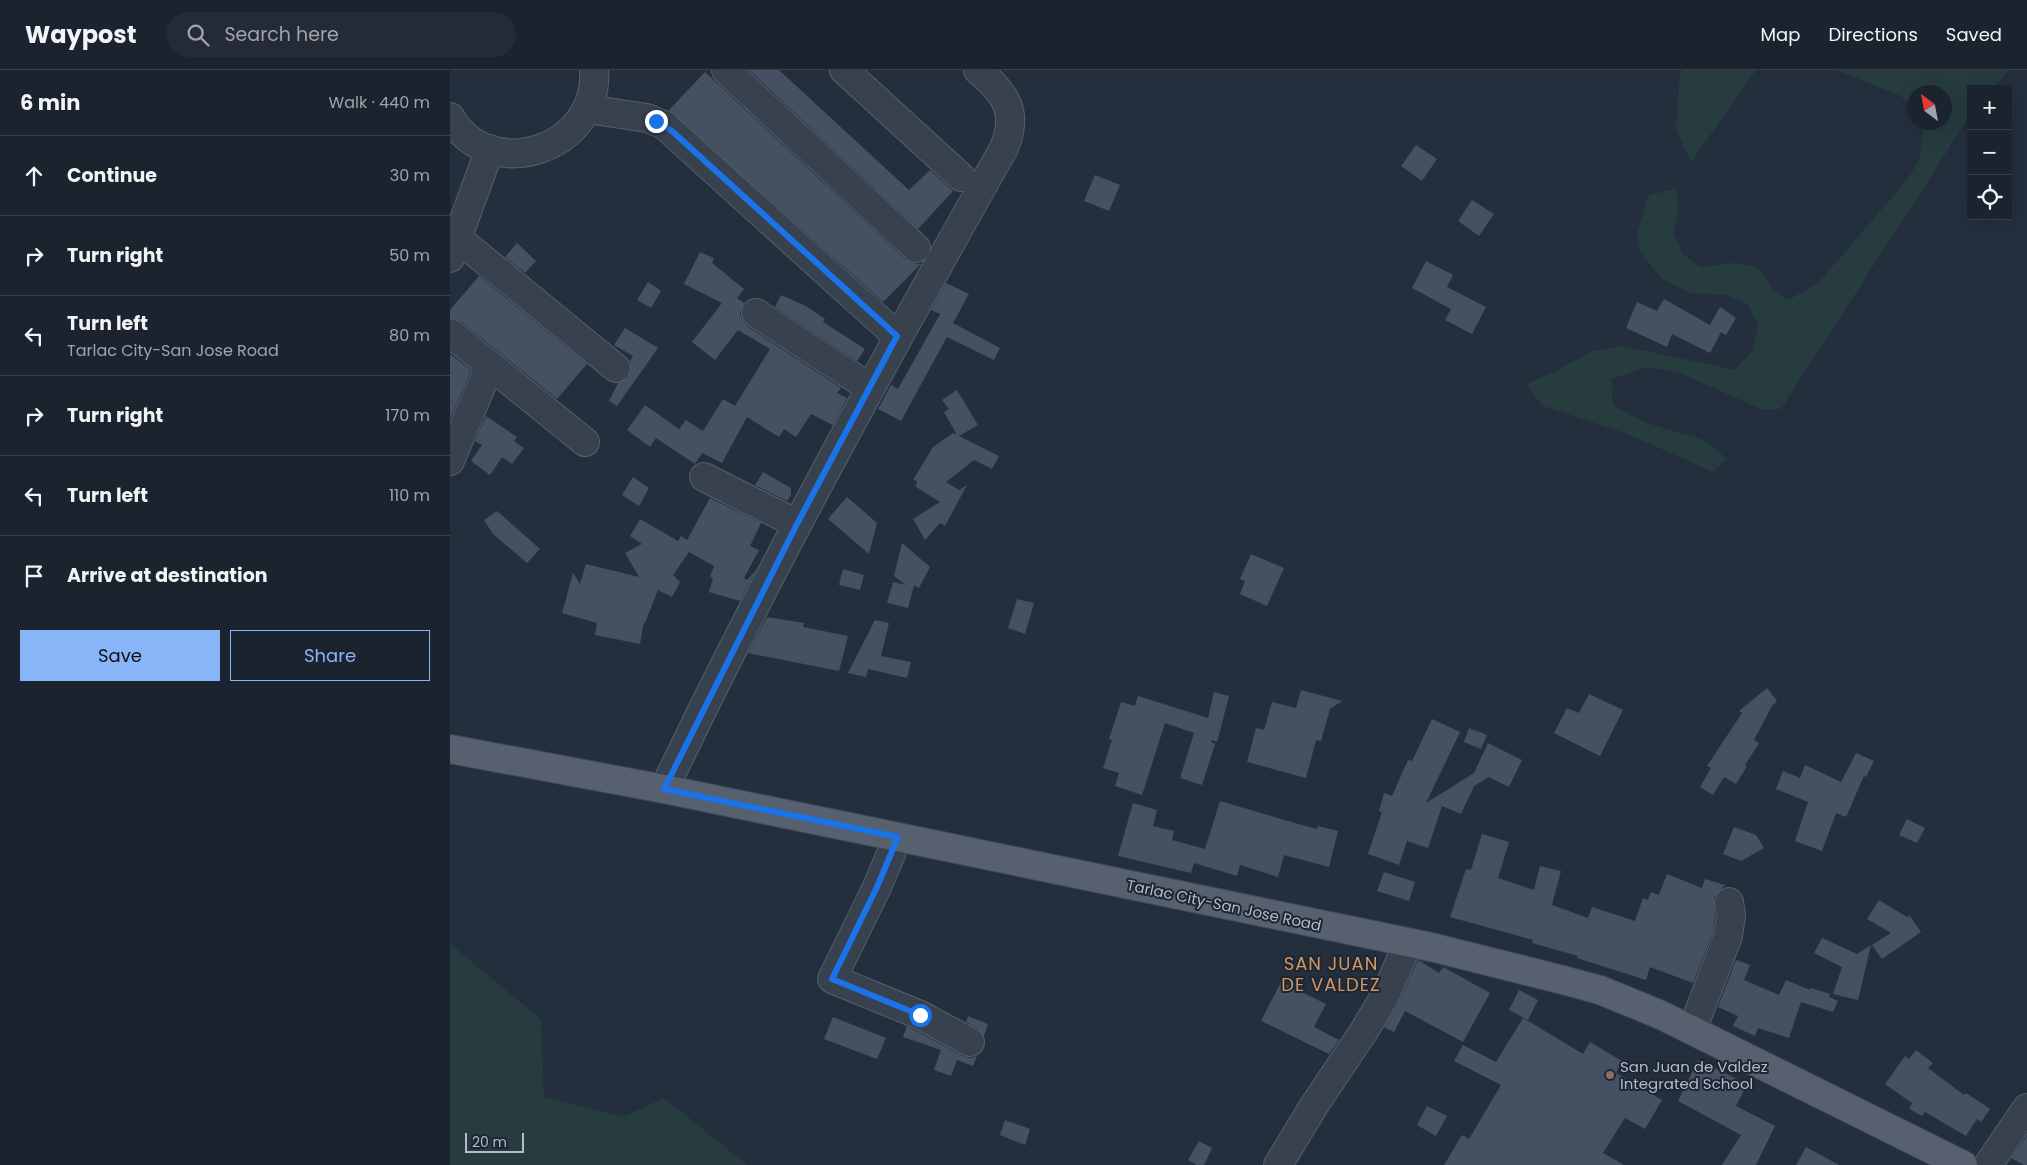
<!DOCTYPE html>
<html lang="en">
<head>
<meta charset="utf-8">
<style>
  :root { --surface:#1b232e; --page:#242b36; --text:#f1f3f6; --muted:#a0a4aa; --line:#39404a; --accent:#8ab4f8 }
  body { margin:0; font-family:Poppins,sans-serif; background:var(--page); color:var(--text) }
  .controls { position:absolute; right:15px; top:15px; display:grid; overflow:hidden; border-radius:0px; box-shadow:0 5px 20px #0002 }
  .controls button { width:45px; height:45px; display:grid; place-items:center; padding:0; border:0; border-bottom:1px solid var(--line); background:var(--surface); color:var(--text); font:25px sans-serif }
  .compass { position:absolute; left:1457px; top:15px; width:45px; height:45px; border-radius:50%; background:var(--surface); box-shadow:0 5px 20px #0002; rotate:328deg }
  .scale { position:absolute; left:15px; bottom:12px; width:59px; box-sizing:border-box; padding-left:5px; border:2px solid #b4bcc9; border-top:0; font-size:14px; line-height:18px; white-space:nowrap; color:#b4bcc9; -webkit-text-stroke:4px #1d2633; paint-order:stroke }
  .stop { position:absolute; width:15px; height:15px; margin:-11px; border:4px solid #1a73e8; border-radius:50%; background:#fff }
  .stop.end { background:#1a73e8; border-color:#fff; box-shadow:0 1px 5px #0008 }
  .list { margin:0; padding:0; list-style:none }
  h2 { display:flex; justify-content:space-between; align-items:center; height:65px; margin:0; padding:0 20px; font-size:21px }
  h2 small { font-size:16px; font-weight:400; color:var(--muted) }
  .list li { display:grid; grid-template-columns:32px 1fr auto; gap:15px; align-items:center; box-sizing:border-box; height:80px; padding:0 20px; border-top:1px solid var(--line) }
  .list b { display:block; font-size:19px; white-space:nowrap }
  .list p { margin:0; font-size:16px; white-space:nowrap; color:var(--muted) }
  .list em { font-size:16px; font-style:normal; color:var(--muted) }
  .actions { display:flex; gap:10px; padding:15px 20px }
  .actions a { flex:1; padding:11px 0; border:1px solid var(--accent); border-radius:0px; text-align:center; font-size:18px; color:var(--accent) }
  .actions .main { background:var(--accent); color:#111 }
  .icon { flex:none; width:28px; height:28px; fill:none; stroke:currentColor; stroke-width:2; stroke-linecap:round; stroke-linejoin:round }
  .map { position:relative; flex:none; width:1577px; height:1095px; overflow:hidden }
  header { display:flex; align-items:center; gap:30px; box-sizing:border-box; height:70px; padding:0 25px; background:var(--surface); border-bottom:1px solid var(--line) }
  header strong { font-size:24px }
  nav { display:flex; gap:28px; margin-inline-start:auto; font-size:18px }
  .search { width:350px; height:45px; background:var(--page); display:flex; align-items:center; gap:12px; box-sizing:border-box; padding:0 18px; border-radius:28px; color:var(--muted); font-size:19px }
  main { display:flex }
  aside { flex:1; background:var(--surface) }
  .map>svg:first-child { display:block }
  .green { fill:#263c3f }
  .building { fill:#455162 }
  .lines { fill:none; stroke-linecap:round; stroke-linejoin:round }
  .minor-casing { stroke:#565f6c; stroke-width:30 }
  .major-casing { stroke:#414a57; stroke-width:30 }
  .minor { stroke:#38414e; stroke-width:28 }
  .major { stroke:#56606e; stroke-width:28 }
  .route { stroke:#1a73e8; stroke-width:6 }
  .education-dot { fill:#8d6e63; stroke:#1d2633; stroke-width:2 }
  .labels { text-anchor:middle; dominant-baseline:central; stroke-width:4; stroke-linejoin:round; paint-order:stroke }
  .street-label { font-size:15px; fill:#b4bcc9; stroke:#1d2633 }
  .poi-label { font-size:15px; fill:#b4bcc9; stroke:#1d2633; text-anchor:start }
  .quarter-label { font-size:18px; letter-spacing:1px; fill:#d59563; stroke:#1d2633 }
</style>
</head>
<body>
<header>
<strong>Waypost</strong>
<div class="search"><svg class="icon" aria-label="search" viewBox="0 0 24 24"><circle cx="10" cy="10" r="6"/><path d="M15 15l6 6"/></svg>Search here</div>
<nav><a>Map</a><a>Directions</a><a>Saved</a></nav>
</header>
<main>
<aside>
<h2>6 min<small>Walk · 440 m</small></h2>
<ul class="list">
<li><svg class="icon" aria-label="ahead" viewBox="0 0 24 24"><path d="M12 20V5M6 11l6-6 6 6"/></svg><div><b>Continue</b></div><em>30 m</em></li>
<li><svg class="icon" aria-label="right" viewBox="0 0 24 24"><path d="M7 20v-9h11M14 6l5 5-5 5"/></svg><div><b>Turn right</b></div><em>50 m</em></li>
<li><svg class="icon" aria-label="left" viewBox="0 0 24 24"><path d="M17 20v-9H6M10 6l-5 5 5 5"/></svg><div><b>Turn left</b><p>Tarlac City-San Jose Road</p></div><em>80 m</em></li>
<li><svg class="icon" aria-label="right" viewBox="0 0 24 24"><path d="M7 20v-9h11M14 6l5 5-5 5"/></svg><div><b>Turn right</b></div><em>170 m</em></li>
<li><svg class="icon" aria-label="left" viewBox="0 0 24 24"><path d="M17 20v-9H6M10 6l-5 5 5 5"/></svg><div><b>Turn left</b></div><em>110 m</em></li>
<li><svg class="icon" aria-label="arrive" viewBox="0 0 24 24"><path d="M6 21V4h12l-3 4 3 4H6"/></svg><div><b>Arrive at destination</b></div></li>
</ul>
<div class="actions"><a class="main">Save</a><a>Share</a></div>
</aside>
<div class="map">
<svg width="1577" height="1095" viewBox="0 0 1577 1095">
  <rect width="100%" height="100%" fill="#242f3e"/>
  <g class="green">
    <polygon points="1236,0 1306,0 1241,92 1226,59 1230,2"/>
    <polygon points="1387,0 1559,0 1542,19 1521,19 1521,44 1331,339 1313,340 1228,302 1198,297 1161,309 1163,335 1194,352 1256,371 1277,389 1263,402 1178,364 1093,336 1076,314 1102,303 1143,281 1172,276 1285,300 1302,282 1308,256 1299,236 1278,225 1240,223 1211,208 1190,182 1187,162 1199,125 1226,119 1228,140 1224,163 1232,183 1250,197 1281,193 1306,196 1324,220 1339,230 1370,211 1456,111 1469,91 1474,53 1494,52 1494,22 1464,22 1464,38 1451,26"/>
    <polygon points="0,874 91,949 94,1027 173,1047 214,1028 297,1095 0,1095"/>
  </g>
  <g class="building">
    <polygon points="299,0 329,0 459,120 480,100 503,121 468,159"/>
    <polygon points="255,2 455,189 462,193 471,194 433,232 219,40"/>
    <polygon points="966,75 987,89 972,111 951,96"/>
    <polygon points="645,105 670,115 659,141 634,131"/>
    <polygon points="1022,130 1044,144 1029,166 1008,151"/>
    <polygon points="67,173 86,191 75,203 55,187"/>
    <polygon points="250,182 264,188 262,193 294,219 287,228 294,233 290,243 292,250 297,256 391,318 387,323 397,328 383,355 361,344 346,367 334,359 329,367 297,347 272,393 252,383 245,394 206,368 200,377 177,360 195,335 229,359 236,350 253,361 273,329 285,336 320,279 288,260 265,290 242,272 272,233 234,214"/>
    <polygon points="976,191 1003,205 997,217 1036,237 1022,264 995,250 1001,239 962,218"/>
    <polygon points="29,206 137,294 107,329 10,251 0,248 0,240"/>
    <polygon points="198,212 211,221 201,238 187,230"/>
    <polygon points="496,213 519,224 503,253 550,278 544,290 497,267 451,351 428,339 441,315 448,319 490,244 481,240"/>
    <polygon points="331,225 356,236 375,249 373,252 415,279 407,291 325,237"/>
    <polygon points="1214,229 1260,255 1270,237 1286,248 1276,265 1271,262 1260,283 1222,264 1217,277 1176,258 1187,232 1207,241"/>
    <polygon points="175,258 208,278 167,336 159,331 168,313 178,308 181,300 180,291 183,286 164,275"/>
    <polygon points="0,284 21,300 0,350"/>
    <polygon points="507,320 528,355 509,366 549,386 542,399 524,390 496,412 509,420 517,415 495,456 490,453 475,470 463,449 490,432 466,417 467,411 463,410 483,377 503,363 507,365 494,342 499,339 492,330"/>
    <polygon points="36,346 67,367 64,371 74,378 62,394 52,387 40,405 21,391 32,375 25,371"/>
    <polygon points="313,402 341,418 341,425 337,431 305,415"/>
    <polygon points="183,407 199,418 189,436 172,425"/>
    <polygon points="397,427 427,453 419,484 378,449"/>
    <polygon points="260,428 311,453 300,476 309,480 294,508 297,510 306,500 290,531 259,522 263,508 260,507 264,496 239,482 223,505 230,512 222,527 208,520 195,553 194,552 190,574 145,565 147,553 112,543 123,503 130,514 136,494 189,507 175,483 192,474 180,466 190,449 228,471 231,466 237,470"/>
    <polygon points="47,441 90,479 77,493 43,464 34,450"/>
    <polygon points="452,473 480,497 469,518 464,515 458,538 437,533 443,512 456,515 444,506"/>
    <polygon points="801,484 834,498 817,536 790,524 795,511 790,509"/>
    <polygon points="393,499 414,505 410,520 389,515"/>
    <polygon points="567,529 584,533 575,564 558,558"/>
    <polygon points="317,547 354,553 353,557 398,566 389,601 298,583"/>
    <polygon points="425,550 439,553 431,586 461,592 457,608 418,599 416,607 398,603"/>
    <polygon points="1317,618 1327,631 1322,636 1304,670 1309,673 1295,695 1297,696 1286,714 1274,707 1263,725 1250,717 1261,698 1257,696 1292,643 1289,641"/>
    <polygon points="851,620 892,631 880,639 871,671 866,670 856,708 797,692 806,658 814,660 822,632 846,638"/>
    <polygon points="764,622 779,626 767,672 762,670 761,672 765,674 752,715 730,708 744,663 715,653 692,725 665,716 669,703 653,698 662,670 659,669 671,632 685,636 688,626 758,648"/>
    <polygon points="1139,624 1173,640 1150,686 1104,663 1117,638 1129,643"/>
    <polygon points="982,649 1010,662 976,733 1024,703 1038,673 1072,690 1059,717 1039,707 1024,716 1011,744 992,736 978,778 957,771 949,795 918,784 932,742 929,741 934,723 942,726 958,690 962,691"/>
    <polygon points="1019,658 1037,665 1031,679 1014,672"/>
    <polygon points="1406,683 1424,691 1416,707 1414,706 1396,747 1386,743 1372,781 1345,771 1358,732 1326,719 1333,701 1350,708 1355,695 1391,712"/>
    <polygon points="770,731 852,755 867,759 868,756 888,761 879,797 834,785 828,807 790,795 787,806 744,793 741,803 668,786 683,733 707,740 703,756 724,761 722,770 755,779"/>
    <polygon points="1457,749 1475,758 1467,773 1449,765"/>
    <polygon points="1284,757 1306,765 1314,778 1291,791 1273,784"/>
    <polygon points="1032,764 1059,772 1048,808 1084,820 1090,796 1111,801 1102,835 1138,848 1142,837 1185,851 1193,828 1198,830 1201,822 1209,825 1217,804 1252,818 1255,809 1275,815 1264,827 1265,845 1263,862 1243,913 1200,897 1196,910 1127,888 1128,886 1082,873 1083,870 1000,847 1016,799 1021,800"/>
    <polygon points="934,802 965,812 959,831 927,821"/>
    <polygon points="1429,830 1457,847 1460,846 1471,862 1432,889 1422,875 1441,863 1417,849"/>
    <polygon points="1372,868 1407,884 1421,875 1408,930 1383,924 1392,897 1364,883"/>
    <polygon points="968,890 989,903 993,897 1040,923 1013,972 955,941 944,962 934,957 949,932"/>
    <polygon points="1286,890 1300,895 1294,910 1329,925 1336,910 1360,920 1361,918 1380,924 1379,927 1388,931 1383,942 1351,932 1339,968 1308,958 1305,966 1283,956 1288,946 1268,937"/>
    <polygon points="831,912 876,934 864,957 889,970 879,984 811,951"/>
    <polygon points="1069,920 1088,930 1078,950 1059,940"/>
    <polygon points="518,946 538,954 534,966 528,959 516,952"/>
    <polygon points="383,947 436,968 427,989 374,969"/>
    <polygon points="1073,948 1133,984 1140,972 1172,991 1166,1003 1212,1030 1195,1059 1175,1048 1153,1083 1174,1095 994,1095 1012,1065 1019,1069 1051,1015 1004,991 1013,975 1046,992"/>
    <polygon points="457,956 513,986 520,988 527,986 523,996 507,990 501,1006 484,1000 491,980 453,967"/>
    <polygon points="1466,980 1483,993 1478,998 1514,1025 1516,1023 1540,1039 1531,1052 1527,1049 1516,1066 1475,1042 1472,1046 1459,1039 1462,1033 1435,1014 1455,986 1459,989"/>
    <polygon points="1248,990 1297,1014 1286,1036 1325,1056 1306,1095 1272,1095 1291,1065 1228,1031"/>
    <polygon points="977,1036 997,1046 986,1066 967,1055"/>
    <polygon points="555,1050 580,1059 575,1075 550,1065"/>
    <polygon points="1577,1066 1577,1095 1574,1095 1561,1088"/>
    <polygon points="749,1071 762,1078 754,1095 747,1095 738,1090"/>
    <polygon points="1356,1077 1389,1095 1346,1095"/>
  </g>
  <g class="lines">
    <defs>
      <g id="minor">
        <polyline points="276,0 466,178"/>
        <polyline points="394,0 511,107"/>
        <polyline points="137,39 197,48 214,55 447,266"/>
        <path d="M0,47C40,116 150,79 144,0"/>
        <polyline points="0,162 166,298"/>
        <polyline points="0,188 40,79"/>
        <polyline points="306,243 420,318"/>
        <polyline points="0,263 135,372"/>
        <polyline points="0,391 40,295"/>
        <polyline points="254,407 347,454"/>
        <path d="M214,719C318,501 435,289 554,78C569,42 556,24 528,0"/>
        <polyline points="448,767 427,817 382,909 470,945 520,972"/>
        <polyline points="1242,960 1278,866 1281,845 1279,832"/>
        <polyline points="828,1095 865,1034 914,961 935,926 958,873"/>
        <polyline points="1538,1095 1577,1038"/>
      </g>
      <polyline id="major" points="0,679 214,719 448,767 981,877 1113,910 1150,920 1211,945 1513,1095"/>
    </defs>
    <use href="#minor" class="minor-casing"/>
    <use href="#major" class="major-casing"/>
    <use href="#minor" class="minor"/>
    <use href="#major" class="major"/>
  </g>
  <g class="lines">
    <polyline class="route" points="206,51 222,61 447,266 347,454 214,719 448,767 427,817 382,909 470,945"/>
  </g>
  <circle class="education-dot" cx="1160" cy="1005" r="5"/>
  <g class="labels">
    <g class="street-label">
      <text transform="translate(774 835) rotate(12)">Tarlac City-San Jose Road</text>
    </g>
    <g class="poi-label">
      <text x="1170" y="996">San Juan de Valdez<tspan x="1170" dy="17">Integrated School</tspan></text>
    </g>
    <g class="quarter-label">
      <text x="881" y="893">SAN JUAN<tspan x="881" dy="21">DE VALDEZ</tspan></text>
    </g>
  </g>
</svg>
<div class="controls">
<button>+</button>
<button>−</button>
<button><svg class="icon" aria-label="locate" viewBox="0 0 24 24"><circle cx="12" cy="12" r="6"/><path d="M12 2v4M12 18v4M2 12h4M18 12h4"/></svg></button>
</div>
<svg class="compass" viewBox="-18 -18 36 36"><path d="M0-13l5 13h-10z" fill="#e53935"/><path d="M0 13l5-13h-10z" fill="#a0a4aa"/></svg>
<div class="scale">20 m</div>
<div class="stop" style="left:470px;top:945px"></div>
<div class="stop end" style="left:206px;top:51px"></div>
</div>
</main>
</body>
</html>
